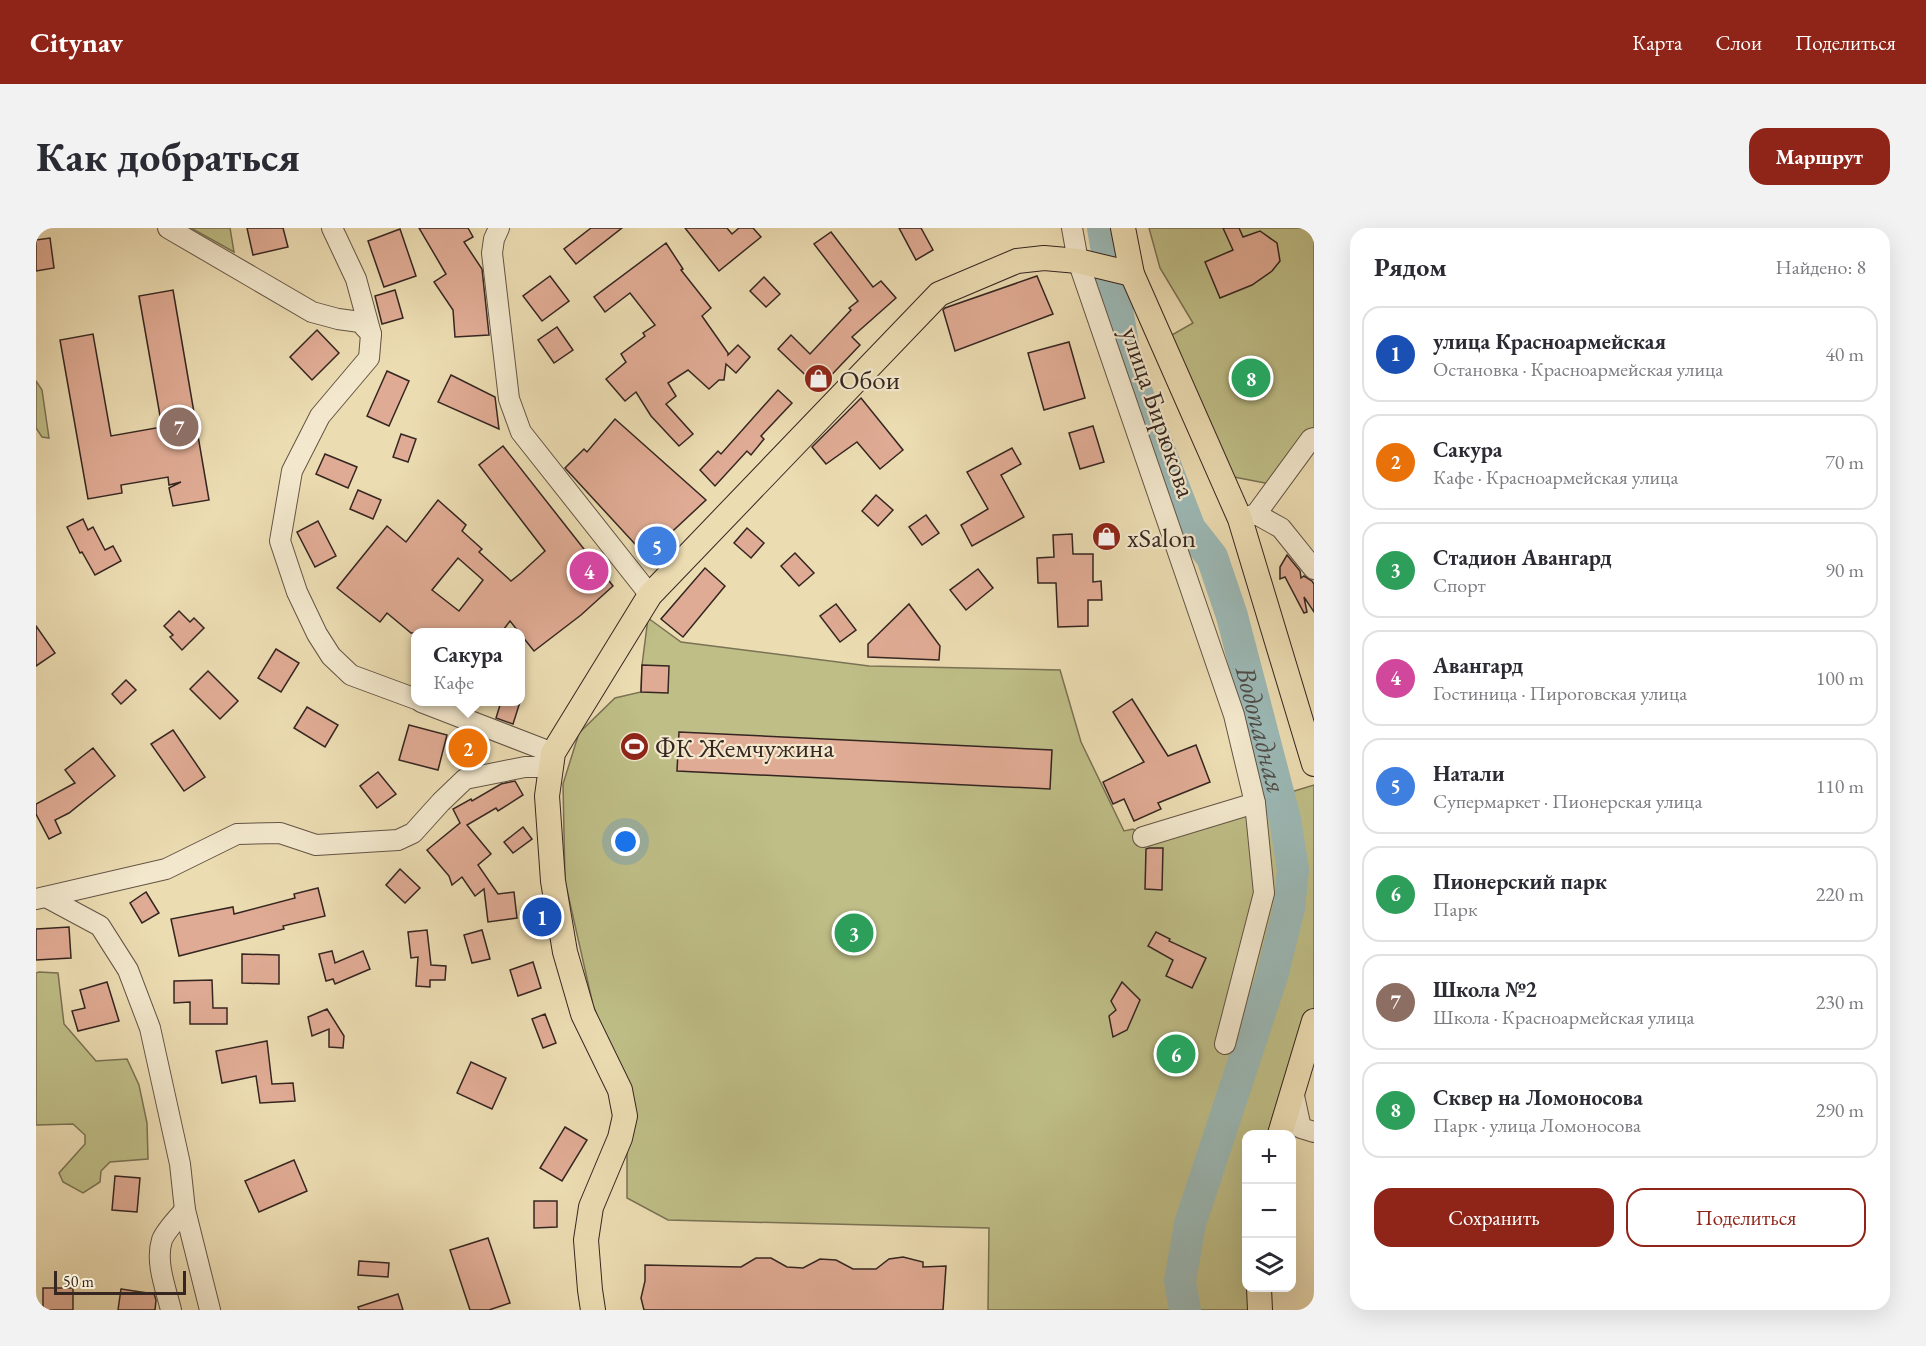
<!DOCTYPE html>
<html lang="ru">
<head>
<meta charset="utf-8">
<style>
  :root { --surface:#fff; --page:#f2f2f3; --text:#2b2b33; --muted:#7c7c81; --line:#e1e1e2; --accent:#8f2418 }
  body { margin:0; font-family:"EB Garamond",serif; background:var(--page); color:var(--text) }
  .controls { position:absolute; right:18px; bottom:18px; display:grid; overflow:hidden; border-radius:12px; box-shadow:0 6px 24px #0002 }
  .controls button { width:54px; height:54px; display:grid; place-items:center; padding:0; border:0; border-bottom:2px solid var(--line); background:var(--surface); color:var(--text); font:30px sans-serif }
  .scale { position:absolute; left:18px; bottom:15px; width:132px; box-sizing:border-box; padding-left:6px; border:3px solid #352621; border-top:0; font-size:16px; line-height:21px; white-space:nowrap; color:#352621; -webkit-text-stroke:4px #f3e8cd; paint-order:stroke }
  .you { position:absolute; left:590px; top:614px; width:21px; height:21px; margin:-15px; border:4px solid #fff; border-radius:50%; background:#1a73e8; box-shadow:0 0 0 9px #1a73e833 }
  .badge { display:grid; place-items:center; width:39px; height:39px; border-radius:50%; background:var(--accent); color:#fff; font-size:20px; font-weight:700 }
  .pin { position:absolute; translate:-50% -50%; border:3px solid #fff; box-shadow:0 2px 6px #0006 }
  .popup { position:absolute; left:375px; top:400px; width:114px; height:78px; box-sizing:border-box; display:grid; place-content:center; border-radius:12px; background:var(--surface); filter:drop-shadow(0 2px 4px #0005); font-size:20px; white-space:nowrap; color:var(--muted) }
  .popup b { font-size:22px; color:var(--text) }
  .popup::after { content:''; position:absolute; left:50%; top:100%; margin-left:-12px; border:12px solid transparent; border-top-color:var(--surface) }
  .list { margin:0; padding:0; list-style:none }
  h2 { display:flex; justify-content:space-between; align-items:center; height:78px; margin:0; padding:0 24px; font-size:26px }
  h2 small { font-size:20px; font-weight:400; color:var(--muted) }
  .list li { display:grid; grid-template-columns:39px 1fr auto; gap:18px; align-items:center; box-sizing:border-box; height:96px; margin:0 12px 12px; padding:0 12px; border:2px solid var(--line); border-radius:18px }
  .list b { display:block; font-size:22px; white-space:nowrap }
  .list p { margin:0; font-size:20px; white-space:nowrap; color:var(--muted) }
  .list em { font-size:20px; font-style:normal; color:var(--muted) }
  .actions { display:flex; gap:12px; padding:18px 24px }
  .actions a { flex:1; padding:14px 0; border:2px solid var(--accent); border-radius:18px; text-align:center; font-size:21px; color:var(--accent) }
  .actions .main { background:var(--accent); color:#fff }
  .icon { flex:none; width:33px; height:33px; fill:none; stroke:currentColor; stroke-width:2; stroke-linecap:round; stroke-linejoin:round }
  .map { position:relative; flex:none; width:1278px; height:1082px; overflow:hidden; border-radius:18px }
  header { display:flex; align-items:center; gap:36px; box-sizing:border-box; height:84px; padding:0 30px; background:var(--accent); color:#fff }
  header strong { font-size:28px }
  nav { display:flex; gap:33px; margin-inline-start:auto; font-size:21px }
  .intro { display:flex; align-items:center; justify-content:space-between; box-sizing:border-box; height:144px; padding:0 36px }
  h1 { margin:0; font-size:42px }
  .button { padding:15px 27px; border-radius:18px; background:var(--accent); color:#fff; font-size:21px; font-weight:700 }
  main { display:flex; gap:36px; padding:0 36px }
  aside { flex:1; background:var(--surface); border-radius:18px; box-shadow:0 6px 24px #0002 }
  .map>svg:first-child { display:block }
  .green { fill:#bfbe87; stroke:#7a7254; stroke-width:1.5 }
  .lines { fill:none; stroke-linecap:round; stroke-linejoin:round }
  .river { stroke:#9cb9b6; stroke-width:32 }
  .building { fill:#e0ab94; stroke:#352621; stroke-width:1.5; fill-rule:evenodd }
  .minor-casing { stroke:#635445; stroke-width:22 }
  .major-casing { stroke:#352621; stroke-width:26 }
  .minor { stroke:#f3e8cd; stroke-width:20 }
  .major { stroke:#ecdcb2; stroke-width:24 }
  .labels { text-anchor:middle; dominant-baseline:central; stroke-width:4.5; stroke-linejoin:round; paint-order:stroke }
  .poi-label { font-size:27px; fill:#352621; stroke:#f3e8cd; text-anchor:start }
  .street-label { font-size:27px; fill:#352621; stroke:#f3e8cd }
  .water-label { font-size:28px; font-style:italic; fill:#4f4b46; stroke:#f3e8cd }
</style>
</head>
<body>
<header>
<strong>Citynav</strong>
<nav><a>Карта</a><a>Слои</a><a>Поделиться</a></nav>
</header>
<div class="intro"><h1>Как добраться</h1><a class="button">Маршрут</a></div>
<main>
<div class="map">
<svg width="1278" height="1082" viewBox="0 0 1278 1082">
  <rect width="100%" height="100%" fill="#ecdcb2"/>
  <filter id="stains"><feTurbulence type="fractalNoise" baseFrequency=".00333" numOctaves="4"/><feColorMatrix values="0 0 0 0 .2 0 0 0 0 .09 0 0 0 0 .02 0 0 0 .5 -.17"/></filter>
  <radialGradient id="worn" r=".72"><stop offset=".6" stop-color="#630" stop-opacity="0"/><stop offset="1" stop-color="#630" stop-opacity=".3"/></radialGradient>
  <g class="green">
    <polygon points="156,0 194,0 198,24 155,0"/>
    <polygon points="1113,0 1278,0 1278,201 1234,256 1193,248 1134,108 1157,95 1124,40"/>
    <polygon points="0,153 6,162 13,210 6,209 0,200"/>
    <polygon points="612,390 645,414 833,438 1024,442 1045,514 1088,603 1097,601 1107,609 1278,557 1278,816 1251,906 1210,906 1210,1060 1223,1060 1224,1082 952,1082 953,1000 632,992 591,970 591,924 596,875 557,777 529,653 527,556 543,505 579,470 605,464 606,437"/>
    <polygon points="3,744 22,745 28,796 60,833 91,831 103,857 111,895 112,931 74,934 65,943 64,954 47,965 27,954 23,945 49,916 49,907 37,896 0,897 0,745"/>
  </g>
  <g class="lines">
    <path class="river" id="s1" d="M1067,0L1091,139L1154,301L1176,329L1196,388L1249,591L1257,642L1253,680L1236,748L1154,996L1144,1053L1149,1082"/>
  </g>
  <g class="building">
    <polygon points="211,0 247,0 252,19 217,27"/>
    <polygon points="383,0 432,0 437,9 428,14 446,41 453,107 419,109 417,82 398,54 410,46"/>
    <polygon points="555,0 586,0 540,36 528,21"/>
    <polygon points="649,0 691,0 696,6 703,0 717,0 725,9 683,43"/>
    <polygon points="863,0 885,0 897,22 880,32"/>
    <polygon points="1187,0 1203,0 1207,9 1224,3 1241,15 1244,33 1236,43 1216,57 1184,70 1169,34 1197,22"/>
    <polygon points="364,1 380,48 348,59 332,13"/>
    <polygon points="795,4 837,59 845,53 860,70 816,109 824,117 783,160 742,121 755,107 774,126 815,82 813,80 822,73 778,16"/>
    <polygon points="14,10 18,40 0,43 0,12"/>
    <polygon points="630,15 647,41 645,42 675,80 666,88 692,125 692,127 702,117 714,129 700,145 690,136 688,152 683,152 673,161 652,142 632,155 640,168 630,176 657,206 643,218 615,188 600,164 589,173 570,151 590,134 585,126 609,108 607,105 619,97 594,65 569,84 558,69"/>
    <polygon points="514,48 533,73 506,93 487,68"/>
    <polygon points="1001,48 1017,86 919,123 907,82 909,80"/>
    <polygon points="728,49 744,66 730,79 714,63"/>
    <polygon points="137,62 173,272 137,278 133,260 145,254 133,257 132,249 85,257 86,265 52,271 24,112 57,106 75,208 126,199 103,68"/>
    <polygon points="359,62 367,90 346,96 339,68"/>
    <polygon points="521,99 537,122 518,135 502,112"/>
    <polygon points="281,102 303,125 276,152 254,129"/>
    <polygon points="1033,114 1049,170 1008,182 992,125"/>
    <polygon points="351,143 373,153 353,198 331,188"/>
    <polygon points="415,147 459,169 463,201 402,174"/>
    <polygon points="742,162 756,175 725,208 728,211 715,227 711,223 679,258 664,242 682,223 685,226"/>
    <polygon points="825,170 867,222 844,241 821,214 790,236 776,219"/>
    <polygon points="579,191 670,272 610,328 529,240 548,221 551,224"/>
    <polygon points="1057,198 1068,234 1044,241 1033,205"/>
    <polygon points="365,206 380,211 372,234 357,229"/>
    <path d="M467,218L577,358L545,387L498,423L474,393L465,405H375L351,385L344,394L301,360L351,298L370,314L402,272L430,297L426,303L446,321L443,324L475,353L485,345L509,323L443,237ZM422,330L447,352L423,383L396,362Z"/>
    <polygon points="976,220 985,236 965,247 988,289 936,318 925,297 952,281 931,244"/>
    <polygon points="289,226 321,239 312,260 280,246"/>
    <polygon points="322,262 345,272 337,291 314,281"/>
    <polygon points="840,267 857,282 842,298 826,283"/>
    <polygon points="890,287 903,305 886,317 873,299"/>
    <polygon points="47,291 52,302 57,299 69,322 77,318 85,333 59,347 46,324 44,325 31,299"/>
    <polygon points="282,293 300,328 279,339 261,304"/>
    <polygon points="711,300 728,315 715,330 698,315"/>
    <polygon points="1036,306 1037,326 1057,326 1057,354 1065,353 1066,372 1052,372 1052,398 1022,399 1020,355 1002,355 1001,330 1018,329 1017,307"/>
    <polygon points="759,325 778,345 763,358 745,338"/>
    <polygon points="1251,327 1264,343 1265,350 1268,348 1276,353 1278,356 1278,384 1268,369 1271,384 1268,385 1249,349 1244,351 1244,339"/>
    <polygon points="669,340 689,358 647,409 625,391"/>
    <polygon points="942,341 957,360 930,382 914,362"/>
    <polygon points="800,376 820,402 804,414 784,388"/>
    <polygon points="873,376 904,418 903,432 832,429 832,416"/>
    <polygon points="143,383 154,394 158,390 168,400 146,422 134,409 137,407 128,398"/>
    <polygon points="0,398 19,425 0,438"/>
    <polygon points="240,421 263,435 245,464 222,450"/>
    <polygon points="606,437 633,438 632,465 605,464"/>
    <polygon points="172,443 202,473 184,491 154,461"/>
    <polygon points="90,452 100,462 85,476 76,466"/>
    <polygon points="1096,471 1132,528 1160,517 1174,554 1122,575 1125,581 1098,593 1088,571 1077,576 1067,554 1108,534 1077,484"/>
    <polygon points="465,474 484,474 477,496 460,490"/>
    <polygon points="271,479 302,497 289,519 258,500"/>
    <polygon points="373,497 411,507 402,542 363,532"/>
    <polygon points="137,502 169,549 148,563 115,516"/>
    <polygon points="643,504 1016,522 1014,561 641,543"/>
    <polygon points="57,520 79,548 33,585 19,592 25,605 13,611 0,586 0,576 39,555 29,542"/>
    <polygon points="342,544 360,566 341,580 324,558"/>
    <polygon points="479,553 487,567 462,583 460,580 431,597 455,626 442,637 462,666 478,664 481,690 452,694 448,661 439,668 426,649 416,657 413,648 391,622 424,595 417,581 435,571 436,573 465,556"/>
    <polygon points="487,599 496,611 477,625 468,614"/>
    <polygon points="1113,620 1127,620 1126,662 1109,661 1110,621"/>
    <polygon points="364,641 384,660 369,675 350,657"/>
    <polygon points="282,660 289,688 247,698 248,701 143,728 135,691 197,679 198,686 259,670 258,666"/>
    <polygon points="110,664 123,685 106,695 94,675"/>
    <polygon points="33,699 35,730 0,732 0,701"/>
    <polygon points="391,702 395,737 410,738 409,752 394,752 394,759 380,758 382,729 375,730 372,704"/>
    <polygon points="446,702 454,731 436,735 428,707"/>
    <polygon points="1120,704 1134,711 1133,713 1170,730 1156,760 1130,748 1137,732 1112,718"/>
    <polygon points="296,723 299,735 327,723 334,741 299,756 297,751 290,753 283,726"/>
    <polygon points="206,726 243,727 243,756 206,755"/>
    <polygon points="497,734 505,760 482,768 474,742"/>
    <polygon points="176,752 177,780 191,780 191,796 154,796 154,774 138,775 138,753"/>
    <polygon points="71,754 83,793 42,803 36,783 49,780 44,762"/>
    <polygon points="1086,754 1104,772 1091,802 1077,809 1073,788 1080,782 1075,773"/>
    <polygon points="291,781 308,808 307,820 293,819 293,801 276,808 272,789"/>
    <polygon points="509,786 520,815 507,820 496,791"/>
    <polygon points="231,813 236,856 257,855 259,873 224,875 220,848 186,855 180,823"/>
    <polygon points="435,834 470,850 456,881 421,865"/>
    <polygon points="529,899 551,912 526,953 504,940"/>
    <polygon points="258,932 271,963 223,984 209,953"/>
    <polygon points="79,948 104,950 101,984 76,982"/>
    <polygon points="498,973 521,973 521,999 498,1000"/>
    <polygon points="452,1010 474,1075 453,1082 434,1082 414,1022"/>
    <polygon points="867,1029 887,1034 887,1039 910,1038 907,1082 608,1082 605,1070 609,1053 609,1037 705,1039 720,1030 735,1030 751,1039 767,1040 784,1031 800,1032 817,1041 840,1041 853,1031"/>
    <polygon points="323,1033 353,1035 352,1049 322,1047"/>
    <rect x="7" y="1060" width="30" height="22"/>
    <polygon points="85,1061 118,1066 120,1072 119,1082 82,1082"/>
    <polygon points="362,1066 367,1082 323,1082 322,1079"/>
  </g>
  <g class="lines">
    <defs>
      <g id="minor">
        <polyline points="132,0 276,84 302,91 324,94 335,106 333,130 284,188 256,243 244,313 261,364 281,406 295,428 315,447 380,471"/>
        <polyline points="296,0 320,51 335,106"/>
        <polyline points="463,0 458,11 456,25 473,171 485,204 614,367"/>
        <polyline points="1036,0 1042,33 1198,487 1219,575 1228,665 1189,816"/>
        <polyline points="1220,286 1275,211 1278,210"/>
        <polyline points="1204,291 1220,286 1245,300 1278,341"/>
        <polyline points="385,474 517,525"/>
        <polyline points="1107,609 1219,575"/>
        <polyline points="10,669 64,698 92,742 114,800 144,936 149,982 174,1082"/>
        <polyline points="0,671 130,641 201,606 244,605 280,617 362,612 377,605 405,574 429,551 489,539 515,539"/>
        <polyline points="1257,863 1265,900 1278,904"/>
        <path d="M135,1082C130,1061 119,1034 126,1012C130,1002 142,990 149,982"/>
      </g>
      <g id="major">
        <polyline points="1087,0 1096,46 1204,291 1278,536"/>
        <polyline points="1244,906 1278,793"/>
        <polyline points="1223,1060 1224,1082"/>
        <polyline points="557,1082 554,1062 550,1012 555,979 584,910 589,888 584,862 547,786 529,724 517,653 511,568 517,525 614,367 903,66 981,33 1008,30 1042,33 1096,46"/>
      </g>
    </defs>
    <use href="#minor" class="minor-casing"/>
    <use href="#major" class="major-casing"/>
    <use href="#minor" class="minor"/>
    <use href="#major" class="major"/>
  </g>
  <defs>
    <symbol id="shop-disc" viewBox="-11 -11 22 22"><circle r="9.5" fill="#8f2418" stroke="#f3e8cd"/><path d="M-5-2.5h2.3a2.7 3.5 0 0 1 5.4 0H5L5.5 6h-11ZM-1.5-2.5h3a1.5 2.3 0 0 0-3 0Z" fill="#fff"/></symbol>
    <symbol id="stadium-disc" viewBox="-11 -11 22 22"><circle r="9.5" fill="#8f2418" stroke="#f3e8cd"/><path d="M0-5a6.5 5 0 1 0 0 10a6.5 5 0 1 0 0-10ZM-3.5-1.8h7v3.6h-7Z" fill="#fff"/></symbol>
  </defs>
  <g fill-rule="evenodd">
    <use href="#shop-disc" x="766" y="134" width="33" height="33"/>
    <use href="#shop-disc" x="1054" y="292" width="33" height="33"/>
    <use href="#stadium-disc" x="582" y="502" width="33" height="33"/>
  </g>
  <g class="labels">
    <g class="poi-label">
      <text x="803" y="151">Обои</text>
      <text x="1091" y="309">xSalon</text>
      <text x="619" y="519">ФК Жемчужина</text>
    </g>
    <g class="street-label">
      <text transform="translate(1123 184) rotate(71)">улица Бирюкова</text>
    </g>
    <g class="water-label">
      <text stroke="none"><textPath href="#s1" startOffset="530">Водопадная</textPath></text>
    </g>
  </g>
  <rect width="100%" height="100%" filter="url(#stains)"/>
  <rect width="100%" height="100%" fill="url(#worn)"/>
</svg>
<div class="controls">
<button>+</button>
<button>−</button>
<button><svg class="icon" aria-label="layers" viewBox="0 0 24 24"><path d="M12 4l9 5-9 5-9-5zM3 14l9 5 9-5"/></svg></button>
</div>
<div class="scale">50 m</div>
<div class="you"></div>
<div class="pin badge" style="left:506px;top:689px;background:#1a4fb4">1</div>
<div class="pin badge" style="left:432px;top:520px;background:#e8710a">2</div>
<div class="popup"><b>Сакура</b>Кафе</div>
<div class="pin badge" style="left:818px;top:705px;background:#2e9e5b">3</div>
<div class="pin badge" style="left:553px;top:343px;background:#d1479c">4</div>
<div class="pin badge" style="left:621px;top:318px;background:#3f7fe0">5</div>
<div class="pin badge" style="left:1140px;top:826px;background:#2e9e5b">6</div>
<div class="pin badge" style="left:143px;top:199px;background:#8d6e63">7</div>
<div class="pin badge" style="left:1215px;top:150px;background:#2e9e5b">8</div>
</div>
<aside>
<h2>Рядом<small>Найдено: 8</small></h2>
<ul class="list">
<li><span class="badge" style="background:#1a4fb4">1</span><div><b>улица Красноармейская</b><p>Остановка · Красноармейская улица</p></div><em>40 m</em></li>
<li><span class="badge" style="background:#e8710a">2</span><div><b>Сакура</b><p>Кафе · Красноармейская улица</p></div><em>70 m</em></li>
<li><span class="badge" style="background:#2e9e5b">3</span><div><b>Стадион Авангард</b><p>Спорт</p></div><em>90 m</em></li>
<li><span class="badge" style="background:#d1479c">4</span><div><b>Авангард</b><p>Гостиница · Пироговская улица</p></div><em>100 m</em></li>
<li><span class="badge" style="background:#3f7fe0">5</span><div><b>Натали</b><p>Супермаркет · Пионерская улица</p></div><em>110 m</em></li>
<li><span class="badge" style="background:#2e9e5b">6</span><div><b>Пионерский парк</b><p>Парк</p></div><em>220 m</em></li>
<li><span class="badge" style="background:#8d6e63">7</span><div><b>Школа №2</b><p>Школа · Красноармейская улица</p></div><em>230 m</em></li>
<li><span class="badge" style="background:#2e9e5b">8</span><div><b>Сквер на Ломоносова</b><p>Парк · улица Ломоносова</p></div><em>290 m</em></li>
</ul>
<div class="actions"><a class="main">Сохранить</a><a>Поделиться</a></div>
</aside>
</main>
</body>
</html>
